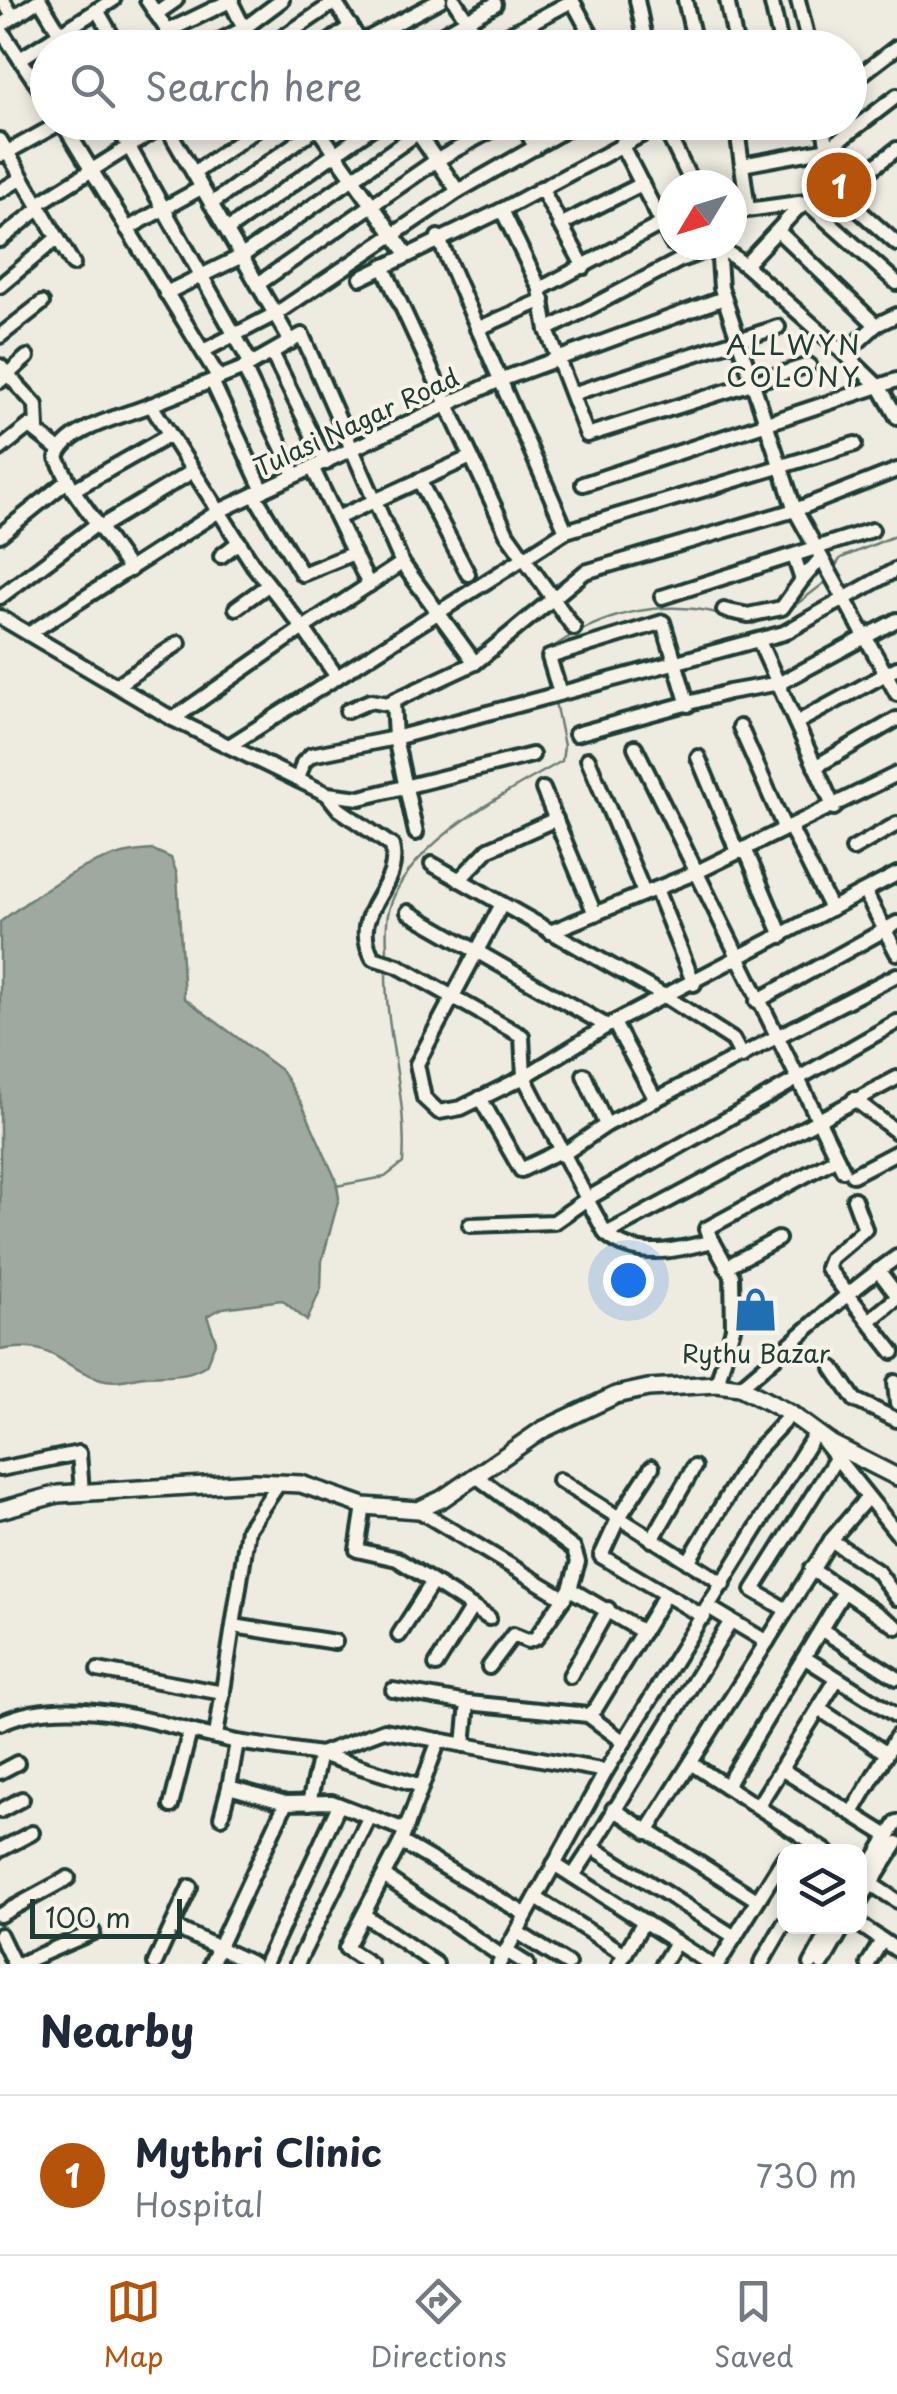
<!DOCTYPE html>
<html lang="en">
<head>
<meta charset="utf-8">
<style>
  :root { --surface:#fff; --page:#f6f6f7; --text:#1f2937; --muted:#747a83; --line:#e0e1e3; --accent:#b45309 }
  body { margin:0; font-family:"Playpen Sans",sans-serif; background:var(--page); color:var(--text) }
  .controls { position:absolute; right:30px; bottom:30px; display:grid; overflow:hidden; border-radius:20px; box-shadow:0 5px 15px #0003 }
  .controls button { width:90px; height:90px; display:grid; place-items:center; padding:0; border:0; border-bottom:2px solid var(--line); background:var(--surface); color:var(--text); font:50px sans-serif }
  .compass { position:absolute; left:657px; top:170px; width:90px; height:90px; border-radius:50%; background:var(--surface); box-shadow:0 5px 15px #0003; rotate:232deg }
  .scale { position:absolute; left:30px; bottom:25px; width:152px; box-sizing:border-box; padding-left:10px; border:5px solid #1f3d34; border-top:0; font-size:28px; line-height:35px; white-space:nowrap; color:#1f3d34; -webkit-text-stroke:8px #f7f3e8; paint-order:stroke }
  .you { position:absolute; left:628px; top:1280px; width:35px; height:35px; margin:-25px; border:8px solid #fff; border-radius:50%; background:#1a73e8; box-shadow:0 0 0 15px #1a73e833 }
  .badge { display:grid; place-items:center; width:65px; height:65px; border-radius:50%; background:var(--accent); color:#fff; font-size:32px; font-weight:700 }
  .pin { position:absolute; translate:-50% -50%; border:5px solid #fff; box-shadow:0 2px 10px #0006 }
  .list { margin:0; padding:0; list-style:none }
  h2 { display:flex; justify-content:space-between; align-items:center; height:130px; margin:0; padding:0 40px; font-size:42px }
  h2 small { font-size:32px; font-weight:400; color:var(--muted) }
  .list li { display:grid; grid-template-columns:65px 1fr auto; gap:30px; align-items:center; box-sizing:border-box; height:160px; padding:0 40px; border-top:2px solid var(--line) }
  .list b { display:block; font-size:38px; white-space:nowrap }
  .list p { margin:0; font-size:32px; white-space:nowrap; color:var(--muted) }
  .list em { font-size:32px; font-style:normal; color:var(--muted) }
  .icon { flex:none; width:55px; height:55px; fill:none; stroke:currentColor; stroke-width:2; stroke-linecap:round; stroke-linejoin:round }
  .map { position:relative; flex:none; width:897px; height:1964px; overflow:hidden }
  .search { position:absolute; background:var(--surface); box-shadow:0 5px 15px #0003; left:30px; right:30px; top:30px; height:110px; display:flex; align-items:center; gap:25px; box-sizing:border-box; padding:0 35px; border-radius:55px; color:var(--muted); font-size:38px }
  .sheet { height:290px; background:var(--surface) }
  nav { display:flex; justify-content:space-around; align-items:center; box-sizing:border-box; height:140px; border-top:2px solid var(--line); background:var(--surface); font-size:28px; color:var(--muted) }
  nav a { display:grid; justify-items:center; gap:5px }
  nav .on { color:var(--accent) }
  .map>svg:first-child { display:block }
  .water { fill:#9fa99f; stroke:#6c7e74; stroke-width:2.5 }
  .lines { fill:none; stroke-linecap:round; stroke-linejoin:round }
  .stream { stroke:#6c7e74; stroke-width:2.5 }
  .minor-casing { stroke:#1f3d34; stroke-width:20 }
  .major-casing { stroke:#1f3d34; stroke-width:22 }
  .minor { stroke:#f7f3e8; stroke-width:12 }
  .major { stroke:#f7f3e8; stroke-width:15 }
  .labels { text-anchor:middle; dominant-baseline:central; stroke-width:8; stroke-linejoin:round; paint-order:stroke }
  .street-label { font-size:25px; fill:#1f3d34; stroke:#f7f3e8 }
  .poi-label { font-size:25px; fill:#1f3d34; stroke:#f7f3e8 }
  .neighbourhood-label { font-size:28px; letter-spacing:2.5px; fill:#1f3d34; stroke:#f7f3e8 }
</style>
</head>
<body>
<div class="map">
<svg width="897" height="1964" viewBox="0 0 897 1964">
  <rect width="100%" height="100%" fill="#eeece1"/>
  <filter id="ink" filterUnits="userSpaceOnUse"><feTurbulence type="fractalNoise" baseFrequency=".01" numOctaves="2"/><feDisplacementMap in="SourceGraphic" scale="20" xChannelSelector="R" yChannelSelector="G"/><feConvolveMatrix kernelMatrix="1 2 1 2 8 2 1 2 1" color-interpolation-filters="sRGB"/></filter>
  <g filter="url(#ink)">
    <path class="water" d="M153,850L171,858L177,874L184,998L281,1070L302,1104L336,1180L339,1198L322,1261L321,1288L307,1321L282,1300L223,1308L207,1316L216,1341L206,1365C185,1378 169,1374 146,1376C130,1377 118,1384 101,1379C55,1365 56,1340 0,1350V922C46,887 94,852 153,850Z"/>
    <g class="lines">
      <g class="stream">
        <polyline points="836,565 841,558 897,535"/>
        <polyline points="789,610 827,581"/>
        <polyline points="728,617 753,624 777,615"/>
        <path d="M549,650C599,614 660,598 721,614"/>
        <path d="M387,956C387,941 385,924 389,910C407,842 505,794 562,761L564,746L555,702"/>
        <path d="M336,1186L385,1177L403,1163C408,1097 385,1035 386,969"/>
      </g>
      <defs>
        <g id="minor">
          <polyline points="3,0 13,17"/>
          <polyline points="40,0 69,48"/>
          <polyline points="147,0 177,45"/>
          <polyline points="230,0 254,48"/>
          <polyline points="334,0 364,48"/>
          <polyline points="454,0 485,48"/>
          <polyline points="572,0 598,48"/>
          <polyline points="637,0 647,48"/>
          <polyline points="685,0 696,48"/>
          <polyline points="727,0 737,48"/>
          <polyline points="771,0 782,48"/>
          <polyline points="798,0 810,48"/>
          <polyline points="97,10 119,48"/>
          <polyline points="156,14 176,0"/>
          <polyline points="0,26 39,0"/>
          <polyline points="0,29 48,101"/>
          <polyline points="168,31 232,0"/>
          <polyline points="361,42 440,0"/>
          <polyline points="206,48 243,29 282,0"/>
          <polyline points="267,48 335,2"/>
          <polyline points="321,48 351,26"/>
          <polyline points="419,48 495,4"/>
          <polyline points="483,48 572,1"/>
          <polyline points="565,48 590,33"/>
          <polyline points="20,59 113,0"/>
          <polyline points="850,83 897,47"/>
          <polyline points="62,122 219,378"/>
          <polyline points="115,122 251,364"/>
          <polyline points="164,122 291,342"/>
          <polyline points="313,122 407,254"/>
          <polyline points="410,122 458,191"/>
          <polyline points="523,122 535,148"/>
          <polyline points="619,122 629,140"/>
          <polyline points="662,122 693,185"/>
          <polyline points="736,122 748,209"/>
          <polyline points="667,134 726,122"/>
          <polyline points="0,140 73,264"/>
          <polyline points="621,144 672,243"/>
          <polyline points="2,155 62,122"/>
          <polyline points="742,165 828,149 897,96"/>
          <polyline points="194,173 267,122"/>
          <polyline points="541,188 584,267"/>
          <polyline points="835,189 897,244"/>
          <polyline points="0,191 22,178"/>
          <polyline points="841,192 897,149"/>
          <polyline points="38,204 165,124"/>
          <polyline points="211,204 322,124"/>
          <polyline points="502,210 540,289 663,223"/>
          <polyline points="732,212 806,202 897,283"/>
          <polyline points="560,225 642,184"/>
          <polyline points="127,229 201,188"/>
          <polyline points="227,230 380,122"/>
          <polyline points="778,231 876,325 845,354 881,389 897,417"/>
          <polyline points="438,237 566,531"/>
          <polyline points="0,240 40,208"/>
          <polyline points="718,245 721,288 795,510 897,694"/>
          <polyline points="745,265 845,354"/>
          <polyline points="383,266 507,534 574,628"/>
          <polyline points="361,278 502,210 662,124"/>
          <polyline points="258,284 437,160 506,122"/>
          <polyline points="0,286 57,238"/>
          <polyline points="540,289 547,330 587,435 809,365"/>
          <polyline points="166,293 242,256 433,122"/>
          <polyline points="876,325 897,315"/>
          <polyline points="477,329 543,300"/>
          <polyline points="547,330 680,260 718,246 745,265 797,209 835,189 823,122"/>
          <polyline points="0,336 42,303"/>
          <polyline points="203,351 277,313 458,191 579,122"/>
          <polyline points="272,353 326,463"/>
          <polyline points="0,366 36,405 37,428"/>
          <polyline points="244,368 151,405 254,566 303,628 402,563"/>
          <polyline points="0,381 27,357"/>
          <polyline points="212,381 263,491"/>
          <polyline points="572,394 778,327"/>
          <polyline points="0,449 29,426 59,450"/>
          <polyline points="312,467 369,585"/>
          <polyline points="295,475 244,368 302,335 402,563 475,663"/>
          <polyline points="419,480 468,574"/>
          <polyline points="583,484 897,380"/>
          <polyline points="73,490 170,435"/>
          <polyline points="254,494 302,574 354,553"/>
          <polyline points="337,518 471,457"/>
          <polyline points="100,527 193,471"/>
          <polyline points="0,535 67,481"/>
          <polyline points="221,556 239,542"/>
          <polyline points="794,556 802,580 821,558"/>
          <path d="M130,570L73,490L57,458C65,428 125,416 151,405"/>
          <polyline points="0,597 97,524"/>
          <polyline points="662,597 872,530"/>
          <polyline points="236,608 268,585"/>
          <polyline points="724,610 748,615 782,608 802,580"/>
          <polyline points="0,617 173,719 327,794 360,798 532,755"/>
          <polyline points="30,633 219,511 500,380 724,298"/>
          <polyline points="759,641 834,808"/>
          <polyline points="117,685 179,643"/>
          <polyline points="560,693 549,657 663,622 688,705"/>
          <polyline points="347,711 370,701 393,705"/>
          <polyline points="173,719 303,628 337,677"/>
          <polyline points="796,723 897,668"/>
          <polyline points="740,727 784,827 791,829 831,909"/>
          <polyline points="576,734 729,692 780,683 897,620"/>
          <polyline points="229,746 566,531 855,444"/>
          <polyline points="635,747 843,1170"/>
          <polyline points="698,757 737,851 747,853 782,936"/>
          <polyline points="588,759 644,893"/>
          <polyline points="815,767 897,719"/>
          <polyline points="298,780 303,763 311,755 395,738 393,701 475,663 585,572 795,510 897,470"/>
          <polyline points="543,789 595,914"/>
          <path d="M327,794L339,809L392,846C403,890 346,910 373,958L398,966L522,1036L524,1077L607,1026L897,874"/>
          <polyline points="416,833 395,738 784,633 897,569"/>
          <polyline points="853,849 897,824"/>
          <polyline points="432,864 668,998 733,1040 742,1057"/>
          <polyline points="459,880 489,849 556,819"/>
          <polyline points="656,889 694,984"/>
          <polyline points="865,892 897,953"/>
          <polyline points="408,912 607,1026"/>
          <polyline points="550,932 697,872 897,774"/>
          <polyline points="757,1001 897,923"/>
          <polyline points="897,1022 587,1199 606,1234 897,1078"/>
          <polyline points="614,1023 656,1100"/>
          <polyline points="480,1098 521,1170 560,1151"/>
          <polyline points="854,1099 897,1132"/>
          <polyline points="606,1125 897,975"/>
          <polyline points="562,1155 606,1125 584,1075"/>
          <polyline points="853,1175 897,1152"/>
          <polyline points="854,1199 865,1229 831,1258 827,1268 893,1352"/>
          <polyline points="470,1225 554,1222 587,1199 524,1077 461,1108 439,1112 424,1098 417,1064 502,904"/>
          <path d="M606,1234C638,1261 676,1250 713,1241"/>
          <polyline points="726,1267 778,1239"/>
          <polyline points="878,1270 897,1295"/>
          <polyline points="869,1321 897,1298"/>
          <polyline points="833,1368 855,1400 897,1420"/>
          <polyline points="895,1382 897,1403"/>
          <polyline points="717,1384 733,1328 732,1276 706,1229 837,1158"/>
          <path d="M740,1387C793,1343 841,1296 897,1257"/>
          <polyline points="652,1467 618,1519 601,1556 704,1617"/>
          <polyline points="0,1469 79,1453 82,1492"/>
          <polyline points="476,1476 574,1549 578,1562 570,1589"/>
          <polyline points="559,1480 724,1584"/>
          <polyline points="364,1506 357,1550 397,1559 489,1618"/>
          <polyline points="418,1510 564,1598"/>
          <polyline points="652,1540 694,1467"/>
          <polyline points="831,1540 878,1572 897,1598"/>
          <polyline points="688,1562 751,1457 791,1414"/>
          <polyline points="811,1569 897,1627"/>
          <polyline points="710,1608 767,1642"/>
          <polyline points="785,1609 753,1590 835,1460"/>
          <polyline points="731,1621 592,1847 735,1937"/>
          <polyline points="234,1626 335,1642"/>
          <polyline points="822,1630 897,1678"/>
          <polyline points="399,1635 432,1583"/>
          <polyline points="805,1658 897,1716"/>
          <polyline points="436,1665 472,1607"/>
          <polyline points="489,1667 513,1635 528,1641 536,1638 570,1589 643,1632"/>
          <polyline points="98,1670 223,1693"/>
          <polyline points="570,1676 608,1609"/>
          <polyline points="393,1690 468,1703 464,1745"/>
          <polyline points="468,1703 588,1715 596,1708 665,1595"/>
          <polyline points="819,1709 886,1753"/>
          <polyline points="588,1715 624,1742"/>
          <path d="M0,1723C59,1696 131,1715 190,1731"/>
          <polyline points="216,1736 248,1529 279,1483"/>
          <polyline points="692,1764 827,1852"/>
          <polyline points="781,1769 888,1836"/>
          <polyline points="0,1772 17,1763"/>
          <polyline points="726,1786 844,1591"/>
          <polyline points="309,1803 320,1754 421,1786"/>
          <polyline points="171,1806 190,1731 237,1742"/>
          <polyline points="758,1806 837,1679"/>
          <polyline points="613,1809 757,1900"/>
          <polyline points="0,1811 22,1799"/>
          <polyline points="852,1813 897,1736"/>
          <polyline points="221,1817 229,1787"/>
          <polyline points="405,1830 332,1802 286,1803 229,1787 237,1742 320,1754 384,1730 606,1771"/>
          <polyline points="647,1832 831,1540 866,1499"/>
          <polyline points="401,1842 525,1914"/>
          <polyline points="0,1850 32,1833"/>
          <polyline points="554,1864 676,1942 663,1964"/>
          <polyline points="384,1876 503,1957"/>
          <polyline points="573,1876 592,1847"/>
          <polyline points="860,1883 897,1822"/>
          <polyline points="871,1884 897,1901"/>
          <polyline points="536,1898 625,1954"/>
          <polyline points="860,1901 897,1843"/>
          <polyline points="0,1915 68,1878"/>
          <polyline points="364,1915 436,1964"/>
          <polyline points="860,1925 897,1950"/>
          <polyline points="172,1926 253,1964"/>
          <polyline points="517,1932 568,1964"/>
          <polyline points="0,1935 14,1964"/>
          <polyline points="676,1942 710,1964"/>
          <polyline points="506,1951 527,1964"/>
          <polyline points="155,1963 190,1887"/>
          <polyline points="19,1964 93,1932"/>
          <polyline points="211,1964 286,1803"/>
          <polyline points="265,1964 339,1805"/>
          <polyline points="297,1964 369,1818"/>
          <polyline points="370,1964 346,1948 401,1842 439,1740"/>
          <polyline points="499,1964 606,1771 816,1432 897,1533"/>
          <polyline points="619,1964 644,1921"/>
          <polyline points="718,1964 784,1858"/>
          <polyline points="761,1964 784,1924"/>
          <polyline points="811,1964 832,1926"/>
          <polyline points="822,1964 844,1926"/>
          <polyline points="868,1964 882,1940"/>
        </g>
        <polyline id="major" points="0,1510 58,1494 254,1482 301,1484 364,1506 418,1510 442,1499 542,1430 616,1395 648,1388 717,1384 740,1387 791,1414 832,1444 897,1477"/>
      </defs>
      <use href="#minor" class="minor-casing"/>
      <use href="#major" class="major-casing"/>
      <use href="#minor" class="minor"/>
      <use href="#major" class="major"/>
    </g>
  </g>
  <defs>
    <symbol id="shop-bare" viewBox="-9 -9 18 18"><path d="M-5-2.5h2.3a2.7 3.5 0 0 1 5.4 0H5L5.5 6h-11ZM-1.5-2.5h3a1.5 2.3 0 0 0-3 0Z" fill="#1f6fb2" stroke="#f7f3e8" stroke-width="2.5" paint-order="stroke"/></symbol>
  </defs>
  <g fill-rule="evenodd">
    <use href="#shop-bare" x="724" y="1278" width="63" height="63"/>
  </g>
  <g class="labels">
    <g class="street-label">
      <text transform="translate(356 422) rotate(-25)">Tulasi Nagar Road</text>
    </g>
    <g class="poi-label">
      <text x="756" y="1353">Rythu Bazar</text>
    </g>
    <g class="neighbourhood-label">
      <text x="794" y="343">ALLWYN<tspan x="794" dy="32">COLONY</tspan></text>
    </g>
  </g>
</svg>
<div class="controls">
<button><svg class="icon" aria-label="layers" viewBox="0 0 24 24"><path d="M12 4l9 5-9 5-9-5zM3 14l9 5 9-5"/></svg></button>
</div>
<svg class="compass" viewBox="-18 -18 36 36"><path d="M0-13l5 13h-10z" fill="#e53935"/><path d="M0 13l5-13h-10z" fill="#747a83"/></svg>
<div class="scale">100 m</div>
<div class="you"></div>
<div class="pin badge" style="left:839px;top:185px">1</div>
<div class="search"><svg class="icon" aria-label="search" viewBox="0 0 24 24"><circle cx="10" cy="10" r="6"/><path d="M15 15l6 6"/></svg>Search here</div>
</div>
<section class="sheet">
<h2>Nearby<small></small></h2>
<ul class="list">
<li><span class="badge">1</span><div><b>Mythri Clinic</b><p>Hospital</p></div><em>730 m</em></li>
</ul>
</section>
<nav>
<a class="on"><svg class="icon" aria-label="map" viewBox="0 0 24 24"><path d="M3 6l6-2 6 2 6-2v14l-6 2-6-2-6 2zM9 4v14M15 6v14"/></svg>Map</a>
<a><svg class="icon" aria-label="directions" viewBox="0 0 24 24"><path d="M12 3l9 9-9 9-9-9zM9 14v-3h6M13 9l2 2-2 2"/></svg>Directions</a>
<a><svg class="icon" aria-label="saved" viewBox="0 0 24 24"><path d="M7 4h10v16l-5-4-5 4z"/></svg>Saved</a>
</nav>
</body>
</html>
